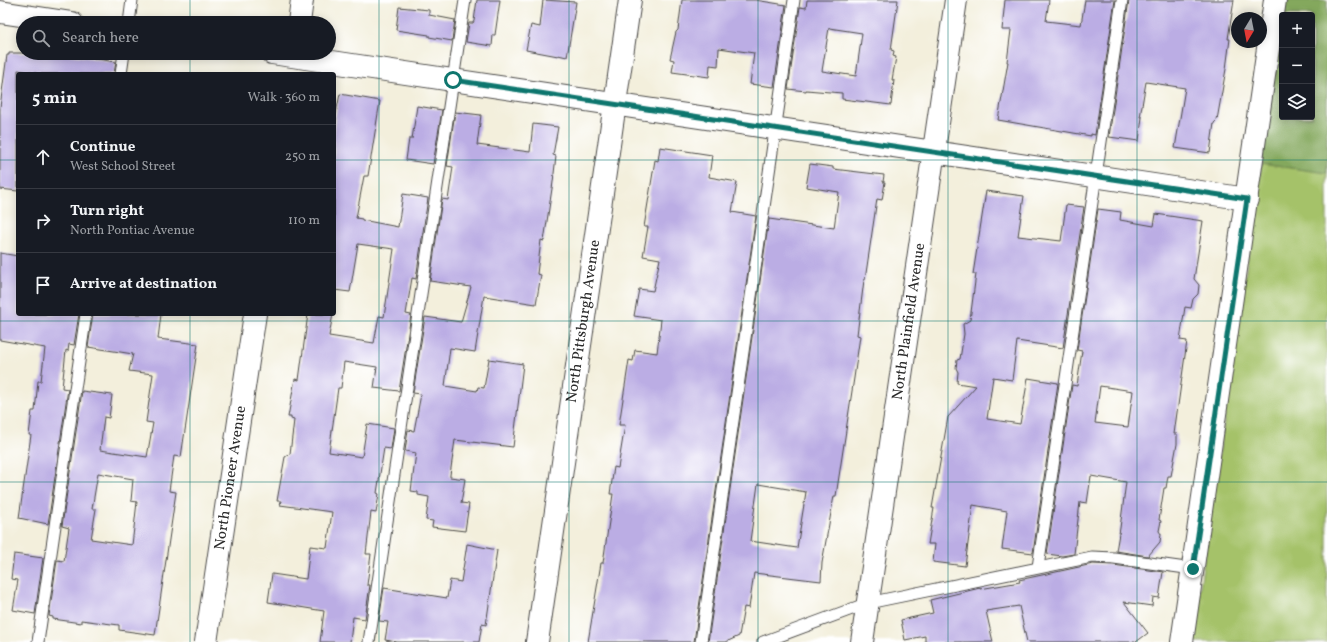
<!DOCTYPE html>
<html lang="en">
<head>
<meta charset="utf-8">
<style>
  :root { --surface:#171b24; --page:#20242c; --text:#f1f3f6; --muted:#9ea1a6; --line:#363941 }
  body { margin:0; font-family:Vollkorn,serif; background:var(--page); color:var(--text) }
  .controls { position:absolute; right:12px; top:12px; display:grid; overflow:hidden; border-radius:4px; box-shadow:0 2px 10px #0003 }
  .controls button { width:36px; height:36px; display:grid; place-items:center; padding:0; border:0; border-bottom:1px solid var(--line); background:var(--surface); color:var(--text); font:20px sans-serif }
  .compass { position:absolute; left:1231px; top:12px; width:36px; height:36px; border-radius:50%; background:var(--surface); box-shadow:0 2px 10px #0003; rotate:190deg }
  .stop { position:absolute; width:12px; height:12px; margin:-9px; border:3px solid #0f766e; border-radius:50%; background:#fff }
  .stop.end { background:#0f766e; border-color:#fff; box-shadow:0 1px 4px #0008 }
  .list { margin:0; padding:0; list-style:none }
  h2 { display:flex; justify-content:space-between; align-items:center; height:52px; margin:0; padding:0 16px; font-size:17px }
  h2 small { font-size:13px; font-weight:400; color:var(--muted) }
  .list li { display:grid; grid-template-columns:26px 1fr auto; gap:12px; align-items:center; box-sizing:border-box; height:64px; padding:0 16px; border-top:1px solid var(--line) }
  .list b { display:block; font-size:15px; white-space:nowrap }
  .list p { margin:0; font-size:13px; white-space:nowrap; color:var(--muted) }
  .list em { font-size:13px; font-style:normal; color:var(--muted) }
  .icon { flex:none; width:22px; height:22px; fill:none; stroke:currentColor; stroke-width:2; stroke-linecap:round; stroke-linejoin:round }
  .map { position:relative; flex:none; width:1327px; height:642px; overflow:hidden }
  .search { position:absolute; background:var(--surface); box-shadow:0 2px 10px #0003; left:16px; top:16px; width:320px; height:44px; display:flex; align-items:center; gap:10px; box-sizing:border-box; padding:0 14px; border-radius:22px; color:var(--muted); font-size:15px }
  .panel { position:absolute; background:var(--surface); box-shadow:0 2px 10px #0003; left:16px; top:72px; width:320px; height:244px; border-radius:4px }
  .map>svg:first-child { display:block }
  .green { fill:#a5c269; stroke:#68764a }
  .forest { fill:#84a85d; stroke:#586a44 }
  .building { fill:#bbade4; fill-rule:evenodd }
  .lines { fill:none; stroke-linecap:round; stroke-linejoin:round }
  .service-casing { stroke:#494846; stroke-width:13 }
  .minor-casing { stroke:#494846; stroke-width:24 }
  .service { stroke:#fff; stroke-width:11 }
  .minor { stroke:#fff; stroke-width:22 }
  .route { stroke:#0f766e; stroke-width:5 }
  .grid { fill:none; stroke:#0f766e; stroke-width:1; stroke-opacity:0.55 }
  .labels { text-anchor:middle; dominant-baseline:central; stroke-width:4; stroke-linejoin:round; paint-order:stroke }
  .street-label { font-size:15px; fill:#2b2b2b; stroke:#fff }
</style>
</head>
<body>
<div class="map">
<svg width="1327" height="642" viewBox="0 0 1327 642">
  <rect width="100%" height="100%" fill="#fff"/>
  <filter id="ink" filterUnits="userSpaceOnUse"><feTurbulence type="fractalNoise" baseFrequency=".025" numOctaves="2"/><feDisplacementMap in="SourceGraphic" scale="8" xChannelSelector="R" yChannelSelector="G"/><feConvolveMatrix kernelMatrix="1 2 1 2 8 2 1 2 1" color-interpolation-filters="sRGB"/></filter>
  <filter id="wash" filterUnits="userSpaceOnUse"><feTurbulence type="fractalNoise" baseFrequency=".012" numOctaves="4" result="noise"/><feDisplacementMap in="SourceGraphic" scale="16" xChannelSelector="R" yChannelSelector="G"/><feGaussianBlur stdDeviation="0.9" result="paint"/><feColorMatrix in="noise" values="0 0 0 0 0 0 0 0 0 0 0 0 0 0 0 0 0 1.4 0 .05"/><feComposite in="paint" operator="in"/></filter>
  <g filter="url(#wash)">
    <rect width="100%" height="100%" fill="#f3efdc"/>
    <polygon class="green" points="1327,0 1327,642 1192,642 1282,21 1282,117 1312,117 1312,15"/>
    <polygon class="forest" points="1285,0 1327,0 1327,173 1261,164 1282,21 1282,117 1312,117 1312,15 1283,15"/>
    <g id="blocks">
      <g class="building">
        <polygon points="477,0 500,0 495,35 493,35 492,46 466,42 469,23 473,23 474,21"/>
        <polygon points="543,0 576,2 567,57 558,55 558,56 526,50 531,25 540,27"/>
        <polygon points="682,0 755,0 786,5 774,87 750,84 754,53 719,48 718,66 710,65 709,77 672,72 674,60 670,59 676,32 678,30"/>
        <path d="M807,0H898L891,50L894,51L893,56L896,57L892,80H894L891,105L842,99V93L806,90V91L788,89L800,7L806,8ZM829,28L862,33L856,76L822,71Z"/>
        <polygon points="1005,0 1049,0 1046,21 1081,25 1085,0 1115,0 1095,135 1091,134 1091,136 998,120 1008,62 1007,62 1011,30 1002,30"/>
        <polygon points="1129,0 1234,0 1228,39 1230,39 1226,69 1217,120 1214,123 1210,153 1175,148 1185,88 1146,82 1140,117 1142,117 1139,141 1109,137"/>
        <polygon points="399,7 429,10 429,15 455,20 452,41 429,37 429,35 396,30"/>
        <polygon points="9,53 59,53 116,62 114,74 40,74 18,70 18,191 0,189 0,107 7,55 9,55"/>
        <polygon points="340,94 380,101 368,176 364,176 356,218 362,219 362,220 398,227 403,194 428,198 416,279 412,278 406,314 411,315 399,391 374,388 377,367 344,362 341,388 338,388 329,452 362,457 367,424 394,428 391,449 384,448 377,493 379,494 376,513 371,512 366,554 371,554 367,585 370,585 365,619 353,617 350,642 320,642 324,611 268,602 272,574 306,579 310,546 327,548 332,512 280,505 281,501 277,501 285,457 290,454 294,420 291,419 291,417 288,417 295,379 299,380 308,314 333,314 329,336 374,343 379,316 384,317 394,249 358,244 350,292 334,290 334,135 336,118 335,118"/>
        <polygon points="417,106 442,110 433,164 406,160 409,139 412,139"/>
        <polygon points="455,112 481,115 477,145 530,152 533,124 558,127 553,155 556,156 553,182 544,241 541,240 537,274 541,275 536,304 484,296 475,352 450,348 445,386 477,391 478,387 484,388 489,359 523,364 513,447 455,440 450,475 450,477 465,479 461,503 469,504 465,531 432,527 433,521 426,520 429,497 418,495 418,492 411,491 416,453 405,451 408,430 414,431 421,394 413,393 425,317 461,322 471,287 430,281 442,199 448,200 453,167 447,166"/>
        <polygon points="660,147 712,155 709,177 737,182 732,212 756,216 694,642 588,642 601,563 603,563 613,494 610,494 614,467 618,468 625,425 619,425 629,360 633,361 635,350 657,353 661,320 634,316 639,289 653,291 660,259 643,256 648,227 644,227 655,160 658,161"/>
        <path d="M810,164L833,167V169L884,175L883,182H885L882,200L877,199L865,280H864L857,335L860,336L854,378L836,496H834L822,563L821,581L754,573L749,608L744,607L739,636L726,642H708L769,219L834,228L839,192L806,187ZM758,484L806,492L797,548L750,541Z"/>
        <polygon points="986,191 1024,196 1018,236 1061,241 1066,205 1084,207 1063,348 1017,341 1012,380 993,377 987,419 1020,424 1028,378 1058,383 1033,553 1002,549 1007,511 973,505 965,566 933,562 935,544 928,544 934,508 932,508 948,417 976,386 957,383 958,372 956,368 957,360 960,359 964,334 963,324 970,320 976,274 973,274"/>
        <path d="M1098,209L1121,212L1120,220L1154,226L1156,214L1203,221L1194,279L1199,285L1198,294L1193,299L1191,308L1185,307L1180,340L1187,341L1174,434H1177V444L1171,476H1168L1166,488H1164L1159,520L1161,521L1159,531L1161,534L1160,542L1148,556L1116,551L1120,528L1126,482L1091,476L1087,503L1080,502L1074,554L1062,556L1047,554L1072,385L1077,386L1082,351L1077,350ZM1100,386L1133,391L1128,427L1095,423Z"/>
        <polygon points="0,253 18,256 18,314 79,314 74,345 69,344 68,351 66,350 62,388 68,389 48,524 19,518 31,435 29,435 32,411 35,411 38,381 41,381 45,348 0,340"/>
        <path d="M93,314H161L158,339L198,344L181,457L174,456L169,491L176,492L155,635L119,630V625L81,620V623L53,619V617L49,616L57,560L64,561L69,528L62,526L82,391L112,395L109,418L104,417L100,450L147,457L153,423L146,422L153,374L129,371L133,354L88,347ZM98,473L133,479L131,501L137,502L132,545L91,539L96,509H92Z"/>
        <polygon points="467,544 497,550 486,625 482,624 479,642 397,642 385,640 388,622 379,621 384,588 447,598 450,580 461,582"/>
        <polygon points="14,554 43,558 35,614 13,610 18,580 11,579"/>
        <polygon points="1093,564 1113,565 1163,572 1159,598 1153,597 1152,606 1124,602 1148,633 1136,642 1027,642 1019,606 986,611 993,642 925,642 925,636 905,640 901,620 933,613 930,600 980,588 980,589 1020,582 1019,580"/>
      </g>
    </g>
  </g>
  <g filter="url(#ink)">
    <use href="#blocks" fill-opacity="0" stroke="#494846" stroke-width="1"/>
    <g class="lines">
      <defs>
        <g id="service">
          <polyline points="129,23 132,0"/>
          <polyline points="121,74 124,53"/>
          <polyline points="1038,567 1122,0"/>
          <polyline points="38,642 86,314"/>
          <polyline points="369,642 465,0"/>
          <polyline points="701,642 794,0"/>
          <polyline points="763,642 868,603 1092,557 1114,558 1193,569"/>
        </g>
        <g id="minor">
          <polyline points="0,12 72,23"/>
          <polyline points="299,23 302,0"/>
          <polyline points="272,53 1247,199"/>
          <path id="s1" d="M206,642L255,314"/>
          <path id="s2" d="M537,642L630,0"/>
          <path id="s3" d="M862,642L956,0"/>
          <polyline points="1182,642 1275,0"/>
        </g>
      </defs>
      <use href="#service" class="service-casing"/>
      <use href="#minor" class="minor-casing"/>
      <use href="#service" class="service"/>
      <use href="#minor" class="minor"/>
    </g>
  </g>
  <g class="lines" filter="url(#ink)">
    <polyline class="route" points="453,80 1247,199 1193,569"/>
  </g>
  <path class="grid" d="M190,0V23M379,0V642M569,0V642M758,0V642M948,0V642M1137,0V642M190,53V74M0,160H18M334,160H1327M190,314V642M0,321H1327M0,482H1327"/>
  <g class="labels">
    <g class="street-label">
      <text stroke="none"><textPath href="#s2" startOffset="324">North Pittsburgh Avenue</textPath></text>
      <text stroke="none"><textPath href="#s3" startOffset="324">North Plainfield Avenue</textPath></text>
      <text stroke="none"><textPath href="#s1" startOffset="166">North Pioneer Avenue</textPath></text>
    </g>
  </g>
</svg>
<div class="controls">
<button>+</button>
<button>−</button>
<button><svg class="icon" aria-label="layers" viewBox="0 0 24 24"><path d="M12 4l9 5-9 5-9-5zM3 14l9 5 9-5"/></svg></button>
</div>
<svg class="compass" viewBox="-18 -18 36 36"><path d="M0-13l5 13h-10z" fill="#e53935"/><path d="M0 13l5-13h-10z" fill="#9ea1a6"/></svg>
<div class="stop" style="left:453px;top:80px"></div>
<div class="stop end" style="left:1193px;top:569px"></div>
<div class="search"><svg class="icon" aria-label="search" viewBox="0 0 24 24"><circle cx="10" cy="10" r="6"/><path d="M15 15l6 6"/></svg>Search here</div>
<section class="panel">
<h2>5 min<small>Walk · 360 m</small></h2>
<ul class="list">
<li><svg class="icon" aria-label="ahead" viewBox="0 0 24 24"><path d="M12 20V5M6 11l6-6 6 6"/></svg><div><b>Continue</b><p>West School Street</p></div><em>250 m</em></li>
<li><svg class="icon" aria-label="right" viewBox="0 0 24 24"><path d="M7 20v-9h11M14 6l5 5-5 5"/></svg><div><b>Turn right</b><p>North Pontiac Avenue</p></div><em>110 m</em></li>
<li><svg class="icon" aria-label="arrive" viewBox="0 0 24 24"><path d="M6 21V4h12l-3 4 3 4H6"/></svg><div><b>Arrive at destination</b></div></li>
</ul>
</section>
</div>
</body>
</html>
